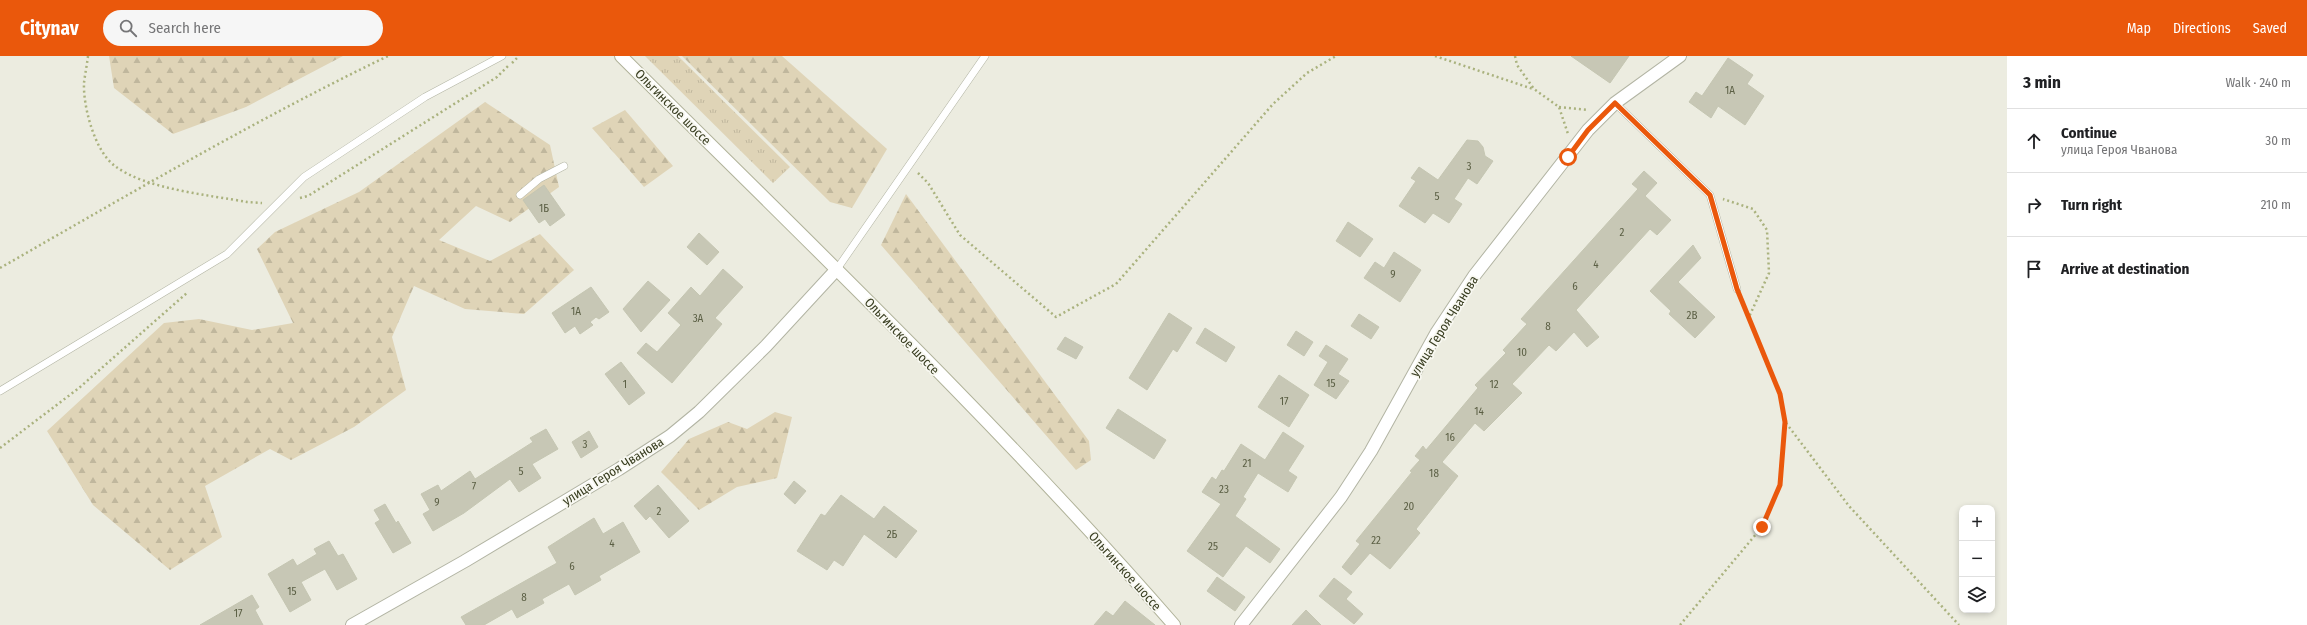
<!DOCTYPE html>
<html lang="en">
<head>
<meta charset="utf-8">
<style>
  :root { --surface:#fff; --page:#f6f6f6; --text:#202124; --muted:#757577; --line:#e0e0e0; --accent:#ea580c }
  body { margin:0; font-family:"Fira Sans Condensed",sans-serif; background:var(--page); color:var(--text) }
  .controls { position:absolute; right:12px; bottom:12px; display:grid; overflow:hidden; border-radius:8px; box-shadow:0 2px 6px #0003 }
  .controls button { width:36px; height:36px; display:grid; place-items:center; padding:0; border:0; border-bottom:1px solid var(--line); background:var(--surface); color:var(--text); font:20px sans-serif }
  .stop { position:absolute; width:12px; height:12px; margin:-9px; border:3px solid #ea580c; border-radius:50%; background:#fff }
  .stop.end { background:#ea580c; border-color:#fff; box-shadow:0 1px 4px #0008 }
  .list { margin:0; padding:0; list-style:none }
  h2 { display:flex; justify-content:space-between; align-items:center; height:52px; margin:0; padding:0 16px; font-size:17px }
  h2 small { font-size:13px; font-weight:400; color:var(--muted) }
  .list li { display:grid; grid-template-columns:26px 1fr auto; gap:12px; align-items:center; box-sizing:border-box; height:64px; padding:0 16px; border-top:1px solid var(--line) }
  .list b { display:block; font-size:15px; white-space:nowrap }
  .list p { margin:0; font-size:13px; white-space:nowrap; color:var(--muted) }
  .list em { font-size:13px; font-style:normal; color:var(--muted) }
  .icon { flex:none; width:22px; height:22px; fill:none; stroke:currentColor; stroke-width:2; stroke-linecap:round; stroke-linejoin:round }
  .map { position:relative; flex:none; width:2007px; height:569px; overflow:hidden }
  header { display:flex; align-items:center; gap:24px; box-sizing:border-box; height:56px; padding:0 20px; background:var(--accent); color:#fff }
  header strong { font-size:19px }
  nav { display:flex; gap:22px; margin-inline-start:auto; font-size:14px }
  .search { width:280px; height:36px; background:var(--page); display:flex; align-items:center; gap:10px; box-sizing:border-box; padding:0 14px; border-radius:22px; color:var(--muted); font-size:15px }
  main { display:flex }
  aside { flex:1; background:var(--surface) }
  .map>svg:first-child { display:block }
  .grass { fill:url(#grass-tufts) }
  .forest { fill:url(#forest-firs) }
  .building { fill:#c7c7b5; stroke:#c5c6b2 }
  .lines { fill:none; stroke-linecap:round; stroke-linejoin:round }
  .service-casing { stroke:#b2b4a3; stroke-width:8 }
  .minor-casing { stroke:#b2b4a3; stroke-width:14 }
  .secondary-casing { stroke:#b0b299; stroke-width:14 }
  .path { stroke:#aab27e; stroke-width:2.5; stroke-dasharray:2 3; stroke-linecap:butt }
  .service { stroke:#fff; stroke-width:7 }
  .minor { stroke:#fff; stroke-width:12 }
  .secondary { stroke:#fff; stroke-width:12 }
  .route { stroke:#ea580c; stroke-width:5 }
  .labels { text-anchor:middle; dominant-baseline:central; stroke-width:3.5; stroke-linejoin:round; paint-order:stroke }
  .number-label { font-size:11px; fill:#5c6045 }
  .street-label { font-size:13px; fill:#383d20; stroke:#f8f8f1 }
</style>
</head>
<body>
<header>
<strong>Citynav</strong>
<div class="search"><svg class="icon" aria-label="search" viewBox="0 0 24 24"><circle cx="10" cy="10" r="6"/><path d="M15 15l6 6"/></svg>Search here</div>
<nav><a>Map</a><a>Directions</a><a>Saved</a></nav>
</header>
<main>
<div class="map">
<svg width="2007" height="569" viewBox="0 0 2007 569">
  <defs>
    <pattern id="grass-tufts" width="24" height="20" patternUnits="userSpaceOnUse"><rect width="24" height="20" fill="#dfd4b7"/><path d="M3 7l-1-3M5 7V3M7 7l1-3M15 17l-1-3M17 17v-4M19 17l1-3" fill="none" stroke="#c0b79d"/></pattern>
    <pattern id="forest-firs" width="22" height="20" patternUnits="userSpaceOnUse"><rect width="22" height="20" fill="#dfd4b7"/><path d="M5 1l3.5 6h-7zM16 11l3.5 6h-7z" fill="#c0b79d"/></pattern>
  </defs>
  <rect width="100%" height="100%" fill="#ecece0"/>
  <polygon class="grass" points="645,0 678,0 790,111 773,127"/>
  <g class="forest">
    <polygon points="109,0 343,0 246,51 173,78 114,32"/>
    <polygon points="682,0 782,0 887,93 852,152 830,146"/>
    <polygon points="485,46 550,89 559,131 510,166 476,150 439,184 490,205 540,178 574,214 524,258 465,253 414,230 392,281 406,334 354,371 291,404 270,393 205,430 222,481 170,514 93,449 47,375 164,267 199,263 252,274 293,267 257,193 275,176 359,136"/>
    <polygon points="625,54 673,110 644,131 592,72"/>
    <polygon points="906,138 1089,385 1091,404 1076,414 881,189"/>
    <polygon points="775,356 792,361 777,422 737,431 699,454 661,416 689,383 728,366 747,373"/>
  </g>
  <g class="building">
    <polygon points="1571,0 1629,0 1610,27"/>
    <polygon points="1728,2 1753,19 1747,28 1764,40 1745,69 1718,50 1711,62 1689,46 1696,36 1702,40"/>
    <polygon points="1467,84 1478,85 1483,91 1485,100 1493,105 1477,128 1468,122 1454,143 1462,148 1449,167 1433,157 1425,167 1399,150 1416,125 1411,122 1419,111 1438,124"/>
    <polygon points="1644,115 1657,127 1645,140 1671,164 1657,179 1650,173 1576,254 1599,281 1587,291 1574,276 1556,295 1549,289 1512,328 1522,337 1484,375 1475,367 1442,406 1458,420 1416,473 1420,477 1390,513 1370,497 1351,519 1342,511 1360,488 1356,485 1412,416 1410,415 1420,404 1415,400 1423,390 1426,394 1478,332 1475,329 1506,297 1503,294 1527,268 1521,263 1638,133 1632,128"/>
    <polygon points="544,129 565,159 550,170 545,163 539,167 523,144"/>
    <polygon points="1348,166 1373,183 1360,201 1336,185"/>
    <polygon points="699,177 719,196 707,209 687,191"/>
    <polygon points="1693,189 1701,202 1678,226 1715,261 1695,282 1669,258 1671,255 1650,235"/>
    <polygon points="1394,196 1421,214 1400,246 1364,222 1375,206 1384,212"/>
    <polygon points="723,213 743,231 715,262 722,268 672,327 637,297 646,287 657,296 681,269 668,257 691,231 700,240"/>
    <polygon points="648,225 670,244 641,276 623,253"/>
    <polygon points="591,231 609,256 599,263 596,261 590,266 593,269 580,278 575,270 565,277 552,257"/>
    <polygon points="1169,257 1192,272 1177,296 1173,293 1147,334 1129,322"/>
    <polygon points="1359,258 1379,271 1371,283 1351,270"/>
    <polygon points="1205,272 1235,291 1226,306 1196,287"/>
    <polygon points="1296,275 1313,286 1304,300 1287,289"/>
    <polygon points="1065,281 1083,291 1076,303 1057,293"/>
    <polygon points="1326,289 1348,303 1338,318 1349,325 1336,343 1314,329 1328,306 1319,300"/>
    <polygon points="621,306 645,337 629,349 605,318"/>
    <polygon points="1279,319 1309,339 1289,371 1258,351"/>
    <polygon points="1118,353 1166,384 1154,403 1106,372"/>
    <polygon points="546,373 558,393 532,408 541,422 519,436 510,423 464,457 433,475 423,458 430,454 421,438 438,429 441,435 470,415 475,423 533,386 530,382"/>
    <polygon points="589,375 598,391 581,402 572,386"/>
    <polygon points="1283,376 1304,390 1288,415 1297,421 1288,436 1258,417 1243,441 1246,443 1235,460 1280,493 1270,507 1246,490 1223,521 1187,495 1221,448 1202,436 1212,421 1216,424 1222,414 1224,415 1241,388 1265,404"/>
    <polygon points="794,425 806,435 795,448 784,438"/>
    <polygon points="658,429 689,465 669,482 650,460 646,464 634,450"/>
    <polygon points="841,439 874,463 884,450 917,475 896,502 864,478 843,510 834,504 827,514 797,495 821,458 825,460"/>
    <polygon points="385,448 396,467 398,465 411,487 393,497 375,467 380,464 374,454"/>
    <polygon points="594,462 603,478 623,466 640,496 599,520 601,524 575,539 569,528 542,543 544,547 517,562 512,553 484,569 466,569 461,561 557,507 548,491"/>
    <polygon points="329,485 338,500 343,498 357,523 337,534 325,513 301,526 311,544 290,556 268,518 293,503 297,510 317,498 314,493"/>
    <polygon points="1217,521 1245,541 1235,555 1207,535"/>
    <polygon points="1334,522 1352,536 1346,543 1363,558 1354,568 1319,540"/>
    <polygon points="252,539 259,551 255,554 263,569 200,569"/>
    <polygon points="1125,545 1155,569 1094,569 1106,555 1113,560"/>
    <polygon points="1306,554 1321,569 1292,569"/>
  </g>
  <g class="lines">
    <defs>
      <g id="service">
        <polyline points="1615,47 1710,139 1737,233"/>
        <polyline points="520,139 539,123 564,110"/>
        <polyline points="837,213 985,0"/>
        <polyline points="0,335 227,198 304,121 425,41 502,0"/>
      </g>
      <g id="minor">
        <polyline points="352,569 465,505 619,413 670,380 699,356 766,290 837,213"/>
        <polyline points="1241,569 1341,441 1371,395 1437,276 1474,220 1588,74 1615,47 1680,0"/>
      </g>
      <path id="secondary" d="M621,0C808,186 1000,369 1174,569"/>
    </defs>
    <use href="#service" class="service-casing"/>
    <use href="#minor" class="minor-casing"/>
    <use href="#secondary" class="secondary-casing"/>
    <g class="path">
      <path d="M88,0C87,9 85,18 84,27C83,51 95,96 115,110C145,133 209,139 247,146L262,147"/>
      <polyline points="1435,0 1533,33"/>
      <polyline points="1515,0 1517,9 1534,33 1559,51 1568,78"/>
      <polyline points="512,7 519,0"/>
      <polyline points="1559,51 1588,54"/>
      <polyline points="918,117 928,127 960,179 1056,261 1116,228 1273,48 1307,17 1336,0"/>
      <polyline points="300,142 308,140 497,21 508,10"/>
      <path d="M0,212C128,139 255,64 388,0"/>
      <polyline points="1741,243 1749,261"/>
      <polyline points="1786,367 1849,450 1959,569"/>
      <polyline points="0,392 79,332 188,236"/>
      <polyline points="1680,569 1762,471 1780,429 1785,366 1780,338 1759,289 1749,261 1769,217 1767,174 1753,153 1723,143"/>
    </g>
    <use href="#service" class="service"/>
    <use href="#minor" class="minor"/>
    <use href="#secondary" class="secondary"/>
  </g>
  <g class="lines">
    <polyline class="route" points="1568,101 1588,74 1615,47 1710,139 1737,233 1780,338 1785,366 1780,429 1762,471"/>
  </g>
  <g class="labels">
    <g class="number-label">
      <text x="1730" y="34">1А</text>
      <text x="1469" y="110">3</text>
      <text x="1437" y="140">5</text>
      <text x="544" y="152">1Б</text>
      <text x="1622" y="176">2</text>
      <text x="1596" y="208">4</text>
      <text x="1393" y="218">9</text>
      <text x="1575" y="230">6</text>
      <text x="576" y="255">1А</text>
      <text x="1692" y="259">2В</text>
      <text x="698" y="262">3А</text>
      <text x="1548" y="270">8</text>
      <text x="1522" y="296">10</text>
      <text x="1331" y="327">15</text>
      <text x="625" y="328">1</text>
      <text x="1494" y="328">12</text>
      <text x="1284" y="345">17</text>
      <text x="1479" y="355">14</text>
      <text x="1450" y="381">16</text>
      <text x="585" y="388">3</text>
      <text x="1247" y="407">21</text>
      <text x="521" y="415">5</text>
      <text x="1434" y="417">18</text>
      <text x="474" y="430">7</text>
      <text x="1224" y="433">23</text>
      <text x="437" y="446">9</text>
      <text x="1409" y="450">20</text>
      <text x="659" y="455">2</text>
      <text x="892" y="478">2Б</text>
      <text x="1376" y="484">22</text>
      <text x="612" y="487">4</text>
      <text x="1213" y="490">25</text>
      <text x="572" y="510">6</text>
      <text x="292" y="535">15</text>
      <text x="524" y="541">8</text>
      <text x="238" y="557">17</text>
    </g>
    <g class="street-label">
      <text transform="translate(673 51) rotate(45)">Ольгинское шоссе</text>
      <text transform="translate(1444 270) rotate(-58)">улица Героя Чванова</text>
      <text transform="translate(902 280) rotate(46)">Ольгинское шоссе</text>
      <text transform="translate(613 415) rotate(-32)">улица Героя Чванова</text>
      <text transform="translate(1125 515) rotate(48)">Ольгинское шоссе</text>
    </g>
  </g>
</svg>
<div class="controls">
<button>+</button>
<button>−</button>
<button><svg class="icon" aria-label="layers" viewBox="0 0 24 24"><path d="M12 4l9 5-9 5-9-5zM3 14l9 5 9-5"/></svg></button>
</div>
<div class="stop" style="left:1568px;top:101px"></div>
<div class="stop end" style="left:1762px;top:471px"></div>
</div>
<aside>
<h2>3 min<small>Walk · 240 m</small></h2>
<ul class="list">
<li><svg class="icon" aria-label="ahead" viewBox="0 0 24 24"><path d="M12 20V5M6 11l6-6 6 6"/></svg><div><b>Continue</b><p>улица Героя Чванова</p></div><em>30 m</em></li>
<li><svg class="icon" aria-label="right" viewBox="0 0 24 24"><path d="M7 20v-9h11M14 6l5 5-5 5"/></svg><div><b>Turn right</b></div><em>210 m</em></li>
<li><svg class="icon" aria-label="arrive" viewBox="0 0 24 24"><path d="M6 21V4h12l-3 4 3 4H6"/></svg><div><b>Arrive at destination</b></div></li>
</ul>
</aside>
</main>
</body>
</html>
